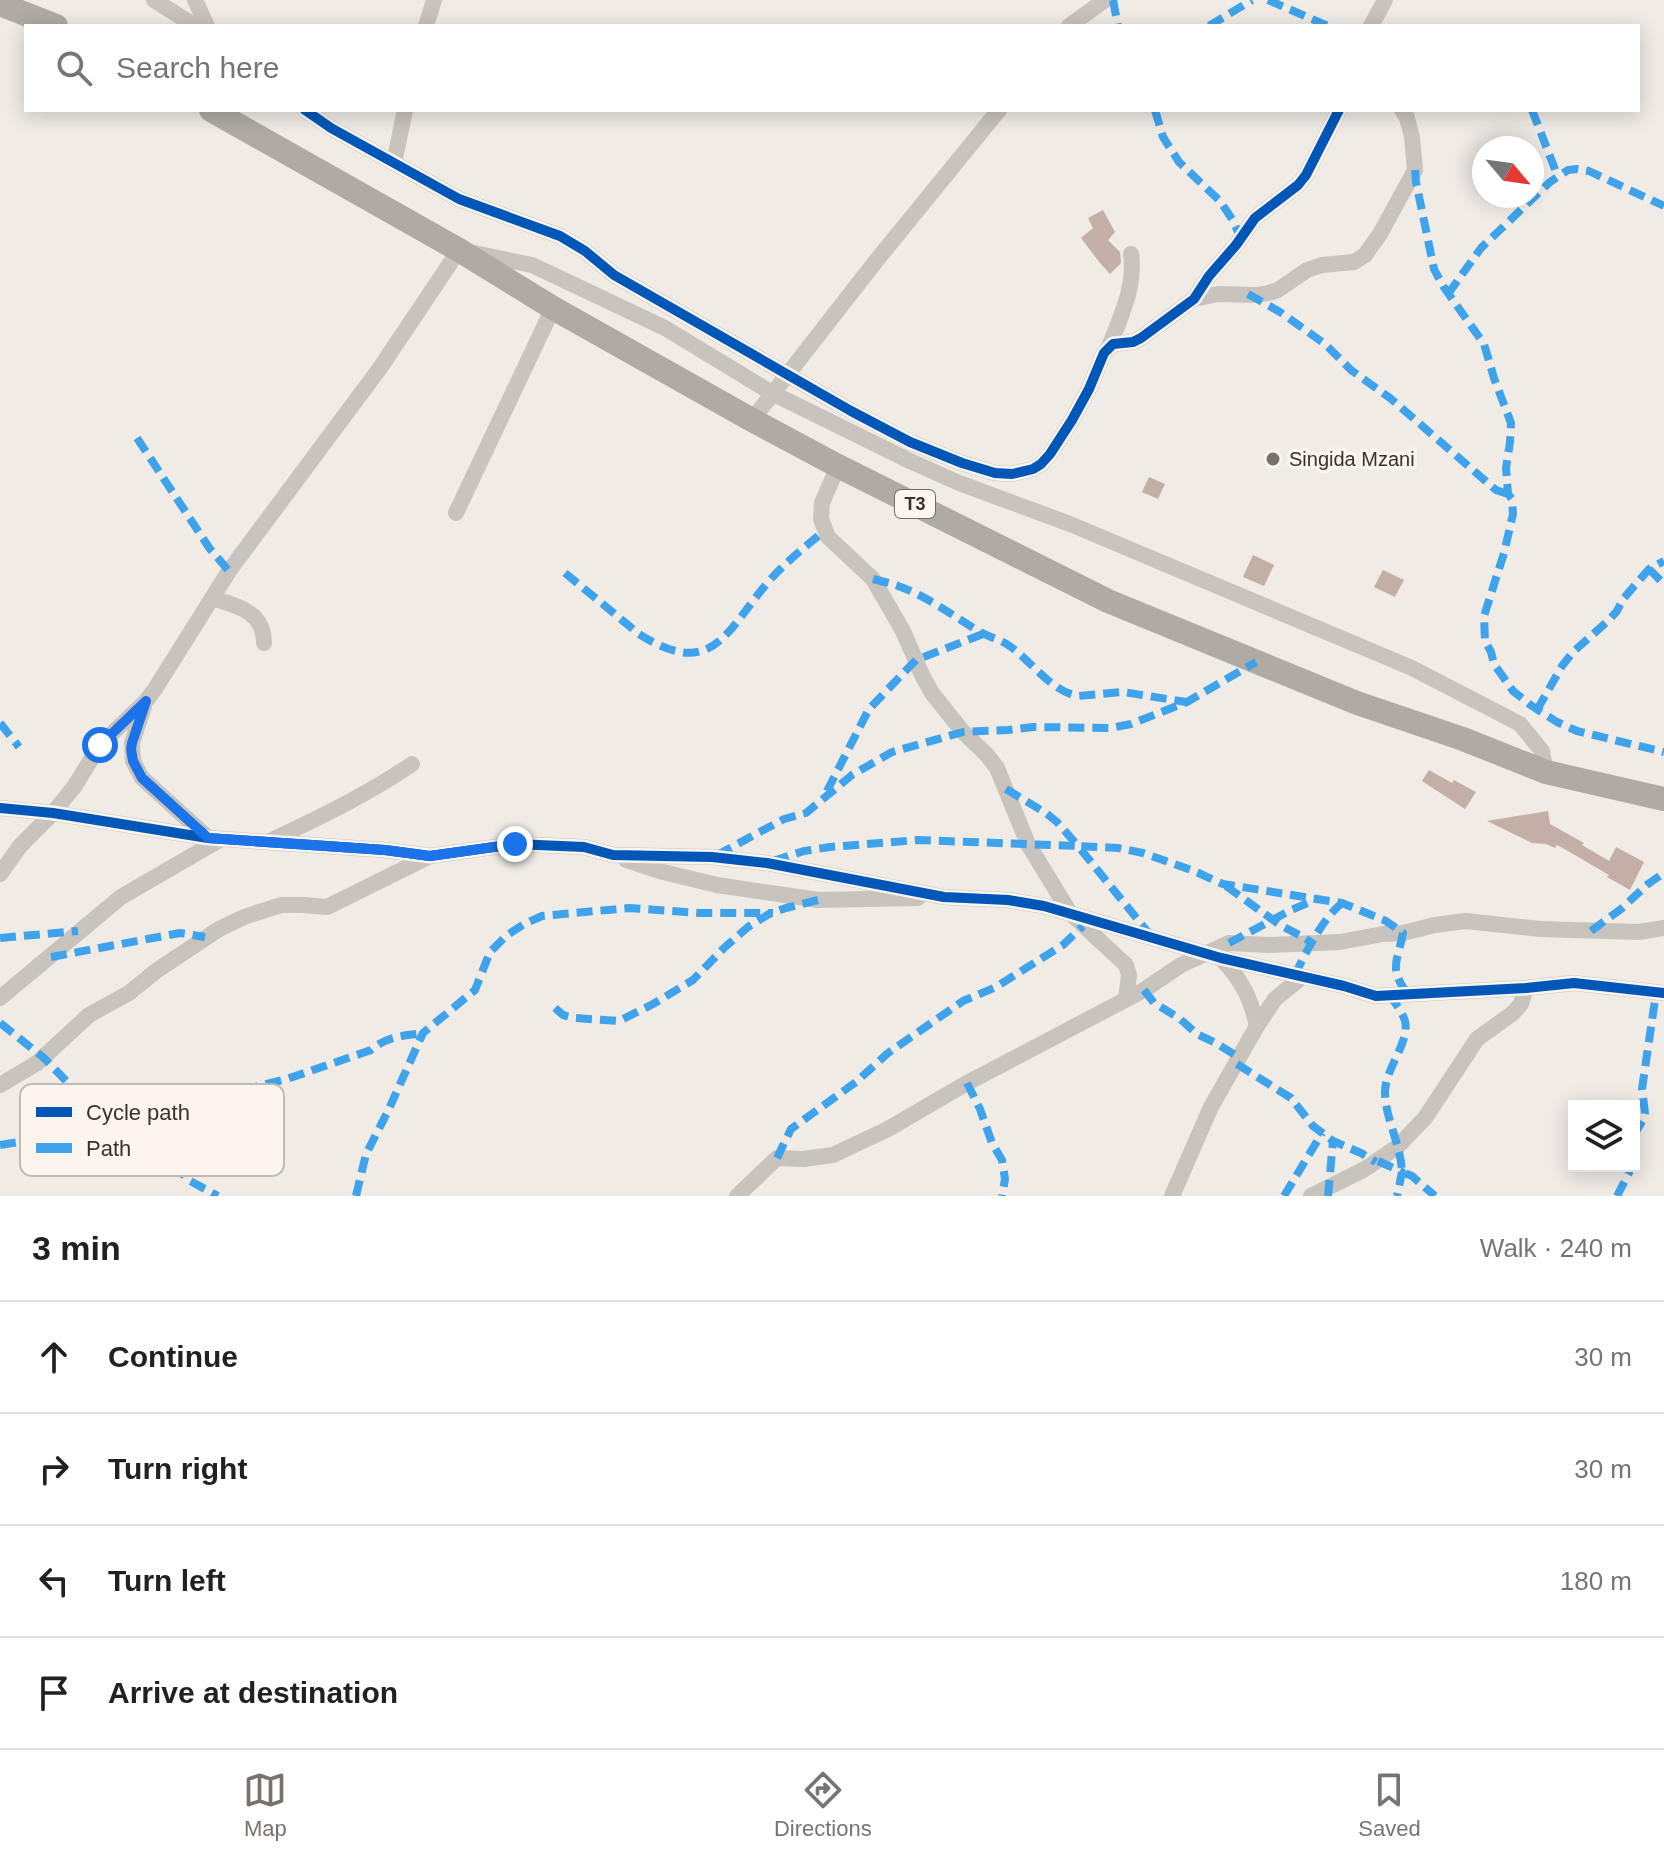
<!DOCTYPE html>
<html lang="en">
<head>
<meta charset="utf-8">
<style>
  :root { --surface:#fff; --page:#f6f6f6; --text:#202124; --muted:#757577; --line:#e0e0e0; --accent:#7a716c }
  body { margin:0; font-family:Helvetica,sans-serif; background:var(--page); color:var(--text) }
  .controls { position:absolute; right:24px; bottom:24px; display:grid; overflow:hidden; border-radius:0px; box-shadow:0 4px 20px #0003 }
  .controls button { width:72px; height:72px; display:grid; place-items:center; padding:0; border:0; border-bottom:2px solid var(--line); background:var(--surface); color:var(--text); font:40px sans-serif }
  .compass { position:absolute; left:1472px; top:136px; width:72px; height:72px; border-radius:50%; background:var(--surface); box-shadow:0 4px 20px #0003; rotate:119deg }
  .stop { position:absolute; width:24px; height:24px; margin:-18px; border:6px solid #1a73e8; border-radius:50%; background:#fff }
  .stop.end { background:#1a73e8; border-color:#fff; box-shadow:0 2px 8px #0008 }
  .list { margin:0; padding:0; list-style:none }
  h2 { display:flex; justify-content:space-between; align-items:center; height:104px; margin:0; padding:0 32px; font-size:34px }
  h2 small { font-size:26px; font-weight:400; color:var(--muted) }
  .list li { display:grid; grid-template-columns:52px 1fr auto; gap:24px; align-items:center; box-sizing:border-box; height:112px; padding:0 32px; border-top:2px solid var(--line) }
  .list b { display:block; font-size:30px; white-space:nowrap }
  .list em { font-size:26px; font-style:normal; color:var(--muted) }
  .icon { flex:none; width:44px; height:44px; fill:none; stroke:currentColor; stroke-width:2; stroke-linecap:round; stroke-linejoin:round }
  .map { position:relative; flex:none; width:1664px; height:1196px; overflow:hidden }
  .search { position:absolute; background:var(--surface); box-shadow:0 4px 20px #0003; left:24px; right:24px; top:24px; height:88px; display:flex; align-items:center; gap:20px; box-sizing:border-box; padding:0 28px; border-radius:0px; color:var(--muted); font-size:30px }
  .sheet { height:552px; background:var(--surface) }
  nav { display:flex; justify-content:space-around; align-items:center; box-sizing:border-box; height:112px; border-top:2px solid var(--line); background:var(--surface); font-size:22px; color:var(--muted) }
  nav a { display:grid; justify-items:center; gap:4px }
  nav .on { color:var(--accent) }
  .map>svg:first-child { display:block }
  .building { fill:#c3afa7 }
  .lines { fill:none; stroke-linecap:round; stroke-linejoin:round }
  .minor { stroke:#c9c3be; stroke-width:16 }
  .highway { stroke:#afaaa4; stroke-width:24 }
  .quiet { stroke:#3fa3eb; stroke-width:8; stroke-dasharray:16 8; stroke-linecap:butt }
  .cycleway-casing { stroke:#fbf5ee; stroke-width:15 }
  .cycleway { stroke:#0057b8; stroke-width:10 }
  .route { stroke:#1a73e8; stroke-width:10 }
  .poi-dot { fill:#7a716c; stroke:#fbf5ee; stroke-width:3 }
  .labels { text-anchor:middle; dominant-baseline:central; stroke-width:7; stroke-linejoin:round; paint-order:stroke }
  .shield { fill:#fbf5ee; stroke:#756b66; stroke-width:2 }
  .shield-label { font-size:18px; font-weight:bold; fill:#3b302b }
  .poi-label { font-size:20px; fill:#3b302b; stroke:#fbf5ee; text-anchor:start }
  .key { fill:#fbf5ee; stroke:#c1bab4; stroke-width:2 }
  .key-label { font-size:22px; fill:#3b302b }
</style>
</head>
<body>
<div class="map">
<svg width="1664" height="1196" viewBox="0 0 1664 1196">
  <rect width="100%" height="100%" fill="#f0ebe5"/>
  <g class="building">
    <polygon points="1103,210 1115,232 1108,240 1120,252 1121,263 1110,274 1100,263 1081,238 1093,228 1088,218"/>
    <polygon points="1149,477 1165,484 1158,499 1142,492"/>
    <polygon points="1253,555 1274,565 1264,586 1243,577"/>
    <polygon points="1383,570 1404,580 1395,597 1374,587"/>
    <polygon points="1429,770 1452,783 1454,780 1476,792 1465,809 1422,781"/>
    <polygon points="1548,811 1550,824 1584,843 1582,845 1609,861 1616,847 1644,862 1630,890 1607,877 1609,875 1568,851 1557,845 1555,848 1546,844 1532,843 1487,821"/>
  </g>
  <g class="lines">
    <g class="minor">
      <polyline points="154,0 195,26"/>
      <polyline points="195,0 207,26"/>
      <polyline points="426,26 434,0"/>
      <polyline points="1069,26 1105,0"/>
      <polyline points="1371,26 1385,0"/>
      <polyline points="305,110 331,128 459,199 560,236 585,251 614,275 851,411 910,442 962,463 995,473 1012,474 1033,469 1041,464 1050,454 1072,420 1089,389 1104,353 1113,344 1133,342 1141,338 1194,299 1209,276 1236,245 1255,218 1298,185 1306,175 1339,110"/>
      <polyline points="394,163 405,110"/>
      <polyline points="1194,299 1218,294 1258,295 1268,293 1278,290 1307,270 1322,265 1354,262 1365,255 1380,234 1415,170 1412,137 1407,118 1402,110"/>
      <path d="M1109,347C1120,318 1136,286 1131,254"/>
      <polyline points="752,420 876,261 999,110"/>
      <polyline points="838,466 822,503 821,519 828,537 873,579 903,631 923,677 932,693 963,732 987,755 997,768 1028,844 1070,913 1126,965 1129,975 1126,999"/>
      <polyline points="456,513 553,308"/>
      <path d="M212,598C237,606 264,611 264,643"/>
      <polyline points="144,706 132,743 133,761 142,778 207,837"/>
      <polyline points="0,808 53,813 208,838 385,850 430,856 515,844 584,847 613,855 712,857 767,863 944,897 1008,900 1044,906 1221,958 1344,986 1376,996 1526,988 1574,983 1664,993"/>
      <path d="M270,841C318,818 367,795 412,764"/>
      <polyline points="626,860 659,871 717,885 818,900 918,898"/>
      <polyline points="0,874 20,846 53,813 74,787 100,745 146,701 155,689 229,571 380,368 459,250 532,265 665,328 772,393 910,461 959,483 1070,524 1412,668 1520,724 1542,751 1546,772"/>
      <path d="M1221,958C1242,981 1250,996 1257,1026"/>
      <polyline points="0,998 121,897 221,839"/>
      <polyline points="0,1085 37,1063 89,1015 129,993 156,971 219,929 244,917 281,905 303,905 327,907 430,856"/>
      <polyline points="737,1196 777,1158 803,1159 833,1155 888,1129 967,1083 1144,990 1181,965 1229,943 1268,945 1340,942 1383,934 1403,933 1435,925 1465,921 1541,929 1639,932 1664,928"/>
      <polyline points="1172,1196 1211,1107 1257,1026 1275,999 1302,977"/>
      <polyline points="1311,1196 1365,1169 1397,1147 1425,1118 1477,1039 1513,1013 1521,1004 1526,988"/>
    </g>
    <g class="highway">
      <polyline points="0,4 56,26"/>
      <polyline points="211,110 459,250 553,308 752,420 838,466 1108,601 1357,703 1463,739 1546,772 1664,799"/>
    </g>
    <g class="quiet">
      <polyline points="1113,0 1118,26"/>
      <polyline points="1268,0 1328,26"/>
      <polyline points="1209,26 1252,0"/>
      <polyline points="1155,110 1163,137 1179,162 1220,201 1232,219 1241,238"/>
      <polyline points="1532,110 1558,177"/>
      <polyline points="1415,170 1416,182 1434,269 1443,286 1484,344 1494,378 1511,423 1510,442 1506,468 1508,494 1512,499 1513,514 1504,553 1484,616 1485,641 1491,652 1494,664 1513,691 1532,706 1557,722 1577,731 1664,752"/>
      <polyline points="1248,294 1280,312 1325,344 1351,370 1390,398 1496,490 1508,494"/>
      <polyline points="1448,294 1481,248 1550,182 1568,170 1577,169 1589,171 1664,206"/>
      <polyline points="137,438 210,549 229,571"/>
      <polyline points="1649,569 1664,584"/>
      <path d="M565,573L639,634C713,681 726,631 769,581C786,562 805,547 824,531"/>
      <path d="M873,579C881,581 890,583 898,586C927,596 953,616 980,632C989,637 999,639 1008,645C1031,660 1050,691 1078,696L1123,692L1186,702"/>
      <polyline points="1537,710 1562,666 1573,652 1609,620 1617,611 1623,599 1649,569 1664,561"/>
      <polyline points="0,723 19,747"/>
      <path d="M1006,789L1046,813L1057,822L1078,846L1118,848L1143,853L1194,871L1223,884L1342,903L1386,921L1403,933C1398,961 1388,967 1407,993"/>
      <polyline points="827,791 869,709 916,660 983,634"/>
      <polyline points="717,855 784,819 806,813 852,775 892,752 963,732 1008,730 1033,727 1110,728 1131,724 1187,702 1256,662"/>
      <polyline points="773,861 804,851 830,847 918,840 1078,846 1151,936"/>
      <polyline points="1226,886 1280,925 1303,937 1312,943"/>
      <polyline points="1591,931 1621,909 1648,884 1664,873"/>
      <polyline points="0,938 78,931"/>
      <polyline points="1229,943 1291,910 1315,900"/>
      <polyline points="51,957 180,933 205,937"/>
      <path d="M1295,975C1306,952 1322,919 1342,903"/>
      <polyline points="1144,990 1154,1003 1179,1018 1197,1034 1216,1043 1240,1058"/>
      <path d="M1389,994C1394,1002 1402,1011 1405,1021C1410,1042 1385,1069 1385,1092C1385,1118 1401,1145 1402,1172L1412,1176L1435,1196"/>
      <polyline points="555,1008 563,1015 575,1018 619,1021 653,1004 693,980 724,948 748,927 769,914 786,908 818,900"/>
      <polyline points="0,1023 44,1058 72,1087 116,1120"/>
      <polyline points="1237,1064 1291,1098 1313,1126 1333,1141 1361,1153 1376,1162"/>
      <polyline points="967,1083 980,1109 992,1143 1002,1160 1005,1179 1002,1196"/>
      <path d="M132,1128L168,1127L187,1121L208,1105L234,1092L287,1079L371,1050C387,1036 404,1036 423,1033"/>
      <polyline points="1634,1135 1643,1120 1645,1113 1642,1089 1656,993"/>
      <polyline points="0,1145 43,1138 97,1123 116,1120 132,1128 190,1181 218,1196"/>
      <polyline points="777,1158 791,1129 856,1082 888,1053 963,1001 996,987 1063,945 1083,926"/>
      <polyline points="1378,1161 1402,1172 1397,1196"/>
      <polyline points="356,1196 366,1154 388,1111 423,1033 475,990 490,952 506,936 524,924 542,916 629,908 700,913 773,913"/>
      <polyline points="1284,1196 1322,1133"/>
      <polyline points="1328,1196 1333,1141"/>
      <polyline points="1617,1196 1629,1173 1629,1166"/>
    </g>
    <defs>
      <g id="cycleway">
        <polyline points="305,110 331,128 459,199 560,236 585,251 614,275 851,411 910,442 962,463 995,473 1012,474 1033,469 1041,464 1050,454 1072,420 1089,389 1104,353 1113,344 1133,342 1141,338 1194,299 1209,276 1236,245 1255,218 1298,185 1306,175 1339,110"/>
        <polyline points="0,808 53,813 208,838 385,850 430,856 515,844 584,847 613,855 712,857 767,863 944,897 1008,900 1044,906 1221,958 1344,986 1376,996 1526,988 1574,983 1664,993"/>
      </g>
    </defs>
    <use href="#cycleway" class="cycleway-casing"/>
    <use href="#cycleway" class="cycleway"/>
  </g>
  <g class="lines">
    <polyline class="route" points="100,745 146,701 132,743 131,749 133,761 142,778 208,838 385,850 430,856 515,844"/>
  </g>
  <circle class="poi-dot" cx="1273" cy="459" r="8"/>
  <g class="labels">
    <rect class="shield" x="895" y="490" width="40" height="28" rx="6"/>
    <g class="shield-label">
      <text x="915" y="504">T3</text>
    </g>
    <g class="poi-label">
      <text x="1289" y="459">Singida Mzani</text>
    </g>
  </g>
  <rect x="20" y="1084" width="264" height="92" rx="12" class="key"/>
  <rect x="36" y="1107" width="36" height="10" fill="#0057b8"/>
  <rect x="36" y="1143" width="36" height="10" fill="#3fa3eb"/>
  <g class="key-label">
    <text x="86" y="1120">Cycle path</text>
    <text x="86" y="1156">Path</text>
  </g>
</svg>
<div class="controls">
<button><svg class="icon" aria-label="layers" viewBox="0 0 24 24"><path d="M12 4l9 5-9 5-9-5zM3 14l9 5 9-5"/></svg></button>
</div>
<svg class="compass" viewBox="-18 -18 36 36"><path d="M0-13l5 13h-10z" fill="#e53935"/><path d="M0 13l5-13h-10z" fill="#757577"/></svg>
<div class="stop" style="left:100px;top:745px"></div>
<div class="stop end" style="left:515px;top:844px"></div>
<div class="search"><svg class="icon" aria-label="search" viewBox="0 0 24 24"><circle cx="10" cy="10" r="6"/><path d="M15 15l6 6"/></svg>Search here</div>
</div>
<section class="sheet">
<h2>3 min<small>Walk · 240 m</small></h2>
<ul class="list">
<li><svg class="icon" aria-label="ahead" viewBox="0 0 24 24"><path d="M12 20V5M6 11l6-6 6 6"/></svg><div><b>Continue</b></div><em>30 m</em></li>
<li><svg class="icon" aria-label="right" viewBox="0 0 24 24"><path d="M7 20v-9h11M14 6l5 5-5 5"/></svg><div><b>Turn right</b></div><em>30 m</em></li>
<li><svg class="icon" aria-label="left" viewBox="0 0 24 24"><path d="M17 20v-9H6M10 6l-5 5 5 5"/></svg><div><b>Turn left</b></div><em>180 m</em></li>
<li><svg class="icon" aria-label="arrive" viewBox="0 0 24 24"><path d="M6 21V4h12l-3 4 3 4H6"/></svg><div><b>Arrive at destination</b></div></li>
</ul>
</section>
<nav>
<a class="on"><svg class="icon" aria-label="map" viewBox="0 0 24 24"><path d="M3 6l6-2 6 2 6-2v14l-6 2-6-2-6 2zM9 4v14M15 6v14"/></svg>Map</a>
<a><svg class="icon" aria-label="directions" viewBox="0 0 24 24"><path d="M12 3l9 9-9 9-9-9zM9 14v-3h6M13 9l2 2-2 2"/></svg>Directions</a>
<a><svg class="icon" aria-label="saved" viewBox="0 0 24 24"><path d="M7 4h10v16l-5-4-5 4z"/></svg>Saved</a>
</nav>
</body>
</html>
